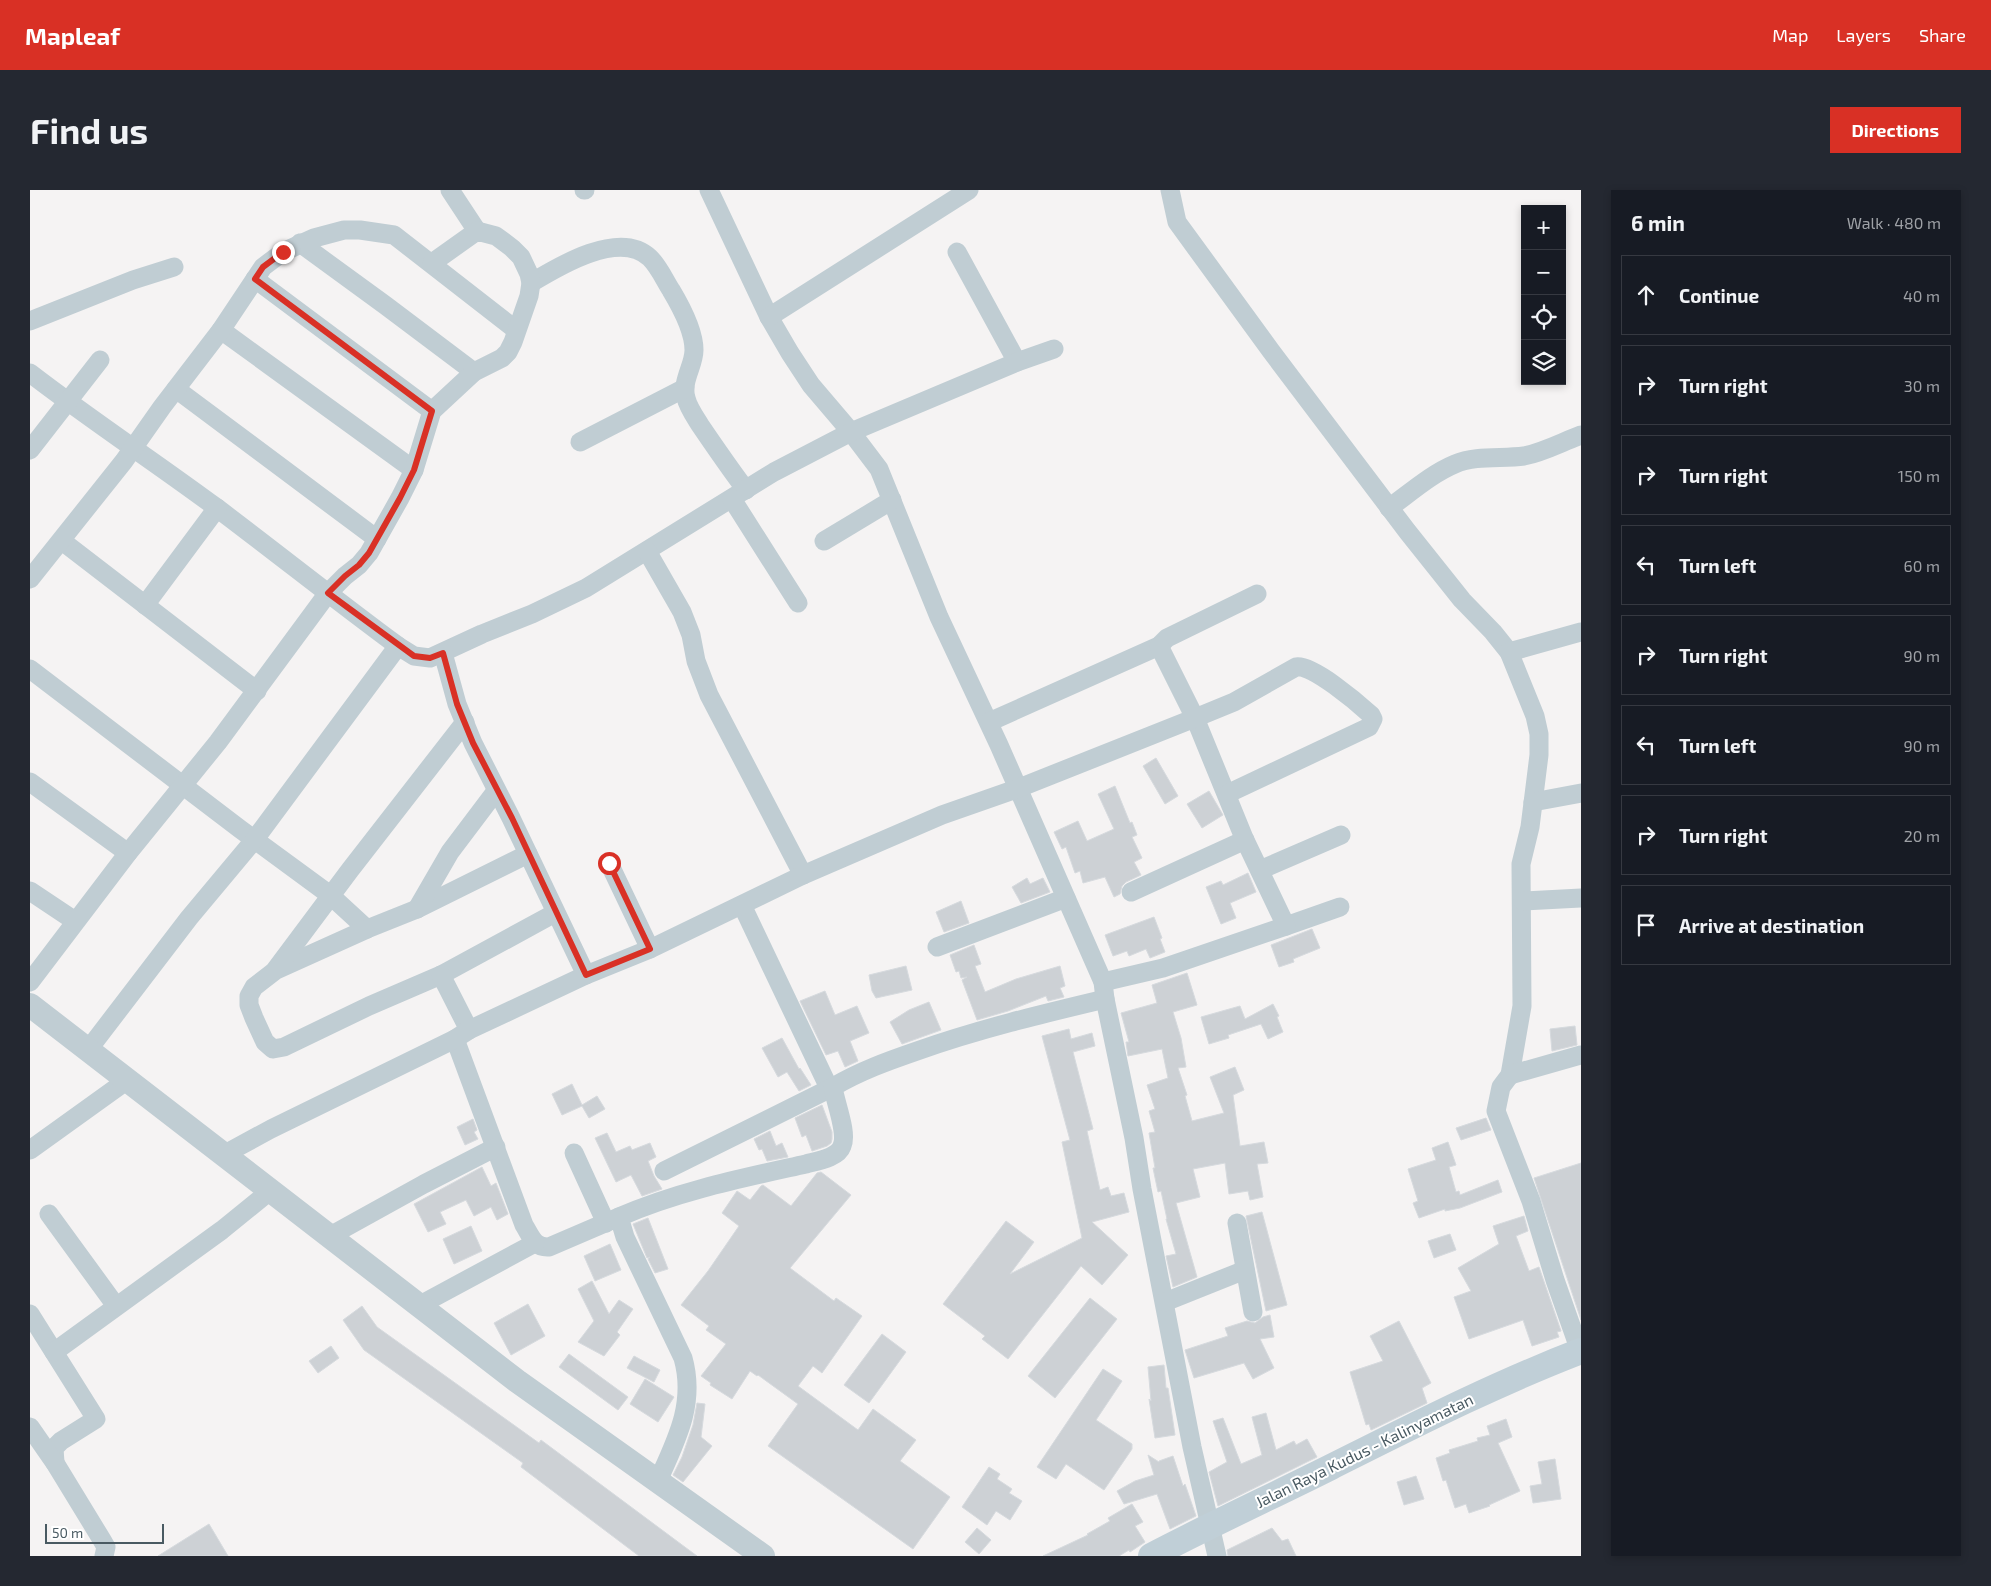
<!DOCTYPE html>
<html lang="en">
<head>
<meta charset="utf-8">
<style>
	body { margin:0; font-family:"Exo 2",sans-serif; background:#242831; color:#f1f3f6 }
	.controls { position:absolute; right:15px; top:15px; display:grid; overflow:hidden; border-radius:0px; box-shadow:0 2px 8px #0003 }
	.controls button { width:45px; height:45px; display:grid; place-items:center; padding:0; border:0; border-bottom:1px solid #363941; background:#171b24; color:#f1f3f6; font:25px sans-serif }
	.scale { position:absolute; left:15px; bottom:12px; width:119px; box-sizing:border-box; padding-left:5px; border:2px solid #495a62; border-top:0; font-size:14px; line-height:18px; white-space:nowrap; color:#495a62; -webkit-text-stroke:4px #fff; paint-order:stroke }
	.stop { position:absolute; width:15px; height:15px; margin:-11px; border:4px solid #d93025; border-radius:50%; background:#fff }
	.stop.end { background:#d93025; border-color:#fff; box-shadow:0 1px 5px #0008 }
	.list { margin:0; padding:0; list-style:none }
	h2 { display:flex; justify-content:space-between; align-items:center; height:65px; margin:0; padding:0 20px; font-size:21px }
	h2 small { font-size:16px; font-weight:400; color:#9ea1a6 }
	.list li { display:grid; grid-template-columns:32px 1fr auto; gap:15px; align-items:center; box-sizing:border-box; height:80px; margin:0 10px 10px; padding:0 10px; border:1px solid #363941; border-radius:0px }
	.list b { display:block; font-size:19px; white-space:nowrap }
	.list em { font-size:16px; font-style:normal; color:#9ea1a6 }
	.icon { flex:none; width:28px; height:28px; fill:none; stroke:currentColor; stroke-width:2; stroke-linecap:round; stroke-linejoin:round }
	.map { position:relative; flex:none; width:1551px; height:1366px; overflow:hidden; border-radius:0px }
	header { display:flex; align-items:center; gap:30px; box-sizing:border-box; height:70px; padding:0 25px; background:#d93025; color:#fff }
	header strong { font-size:24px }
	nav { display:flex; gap:28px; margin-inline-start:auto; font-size:18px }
	.intro { display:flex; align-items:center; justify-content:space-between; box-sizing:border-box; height:120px; padding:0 30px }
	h1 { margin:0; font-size:35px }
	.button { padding:12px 22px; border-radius:0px; background:#d93025; color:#fff; font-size:18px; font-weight:700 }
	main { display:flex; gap:30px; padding:0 30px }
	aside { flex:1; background:#171b24; border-radius:0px; box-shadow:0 2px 8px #0003 }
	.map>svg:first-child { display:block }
	.building { fill:#cdd1d5; stroke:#d6dade }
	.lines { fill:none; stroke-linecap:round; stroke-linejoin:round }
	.minor { stroke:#c0cdd3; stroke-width:19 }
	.tertiary { stroke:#c0cdd3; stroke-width:24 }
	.secondary { stroke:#c0cfd7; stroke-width:26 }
	.route { stroke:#d93025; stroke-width:6 }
	.labels { text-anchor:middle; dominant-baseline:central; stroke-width:4; stroke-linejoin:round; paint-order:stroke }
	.street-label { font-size:16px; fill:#495a62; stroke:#fff }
</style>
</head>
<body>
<header>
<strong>Mapleaf</strong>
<nav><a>Map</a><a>Layers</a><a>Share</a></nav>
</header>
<div class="intro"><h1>Find us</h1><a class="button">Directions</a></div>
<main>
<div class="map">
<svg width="1551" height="1366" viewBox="0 0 1551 1366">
	<rect width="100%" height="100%" fill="#f5f3f3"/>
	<g class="building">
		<polygon points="1126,568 1148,606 1135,614 1113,576"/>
		<polygon points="1085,596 1100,633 1102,632 1107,645 1102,647 1112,668 1104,672 1111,685 1096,692 1092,696 1090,704 1084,707 1075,687 1053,693 1050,681 1045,683 1036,657 1032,659 1024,642 1048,631 1057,651 1084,639 1068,604"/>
		<polygon points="1179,601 1193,625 1172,638 1157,614"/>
		<polygon points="1218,683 1226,702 1200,713 1206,728 1191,734 1176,697 1191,691 1193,695"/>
		<polygon points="997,688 1000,694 1013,688 1020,702 991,713 982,697"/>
		<polygon points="931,711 939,733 914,742 906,722"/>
		<polygon points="1124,727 1132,748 1130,749 1135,762 1120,768 1116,759 1099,766 1097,761 1083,766 1075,745"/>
		<polygon points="1282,739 1290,758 1263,769 1264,772 1249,777 1241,755"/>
		<polygon points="944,755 951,774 945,776 955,802 986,789 1030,776 1035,796 1030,798 1034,807 1018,811 1016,806 978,821 947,830 932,790 937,787 931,788 929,781 926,782 920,765"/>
		<polygon points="876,776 882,800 846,808 842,801 839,785"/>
		<polygon points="1157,783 1167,815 1143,822 1151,848 1156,877 1148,878 1157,905 1155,906 1162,931 1194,923 1180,887 1205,877 1214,900 1203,905 1210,956 1234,952 1238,973 1227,974 1233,1007 1220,1010 1218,1001 1199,1004 1195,973 1163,979 1170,1007 1146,1013 1167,1087 1143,1097 1136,1066 1146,1064 1136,1029 1137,1029 1131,1001 1128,1002 1123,978 1125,978 1119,943 1125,942 1119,921 1125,919 1117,895 1138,888 1132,859 1098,866 1096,852 1099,852 1091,823 1127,813 1122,795"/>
		<polygon points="795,801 805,825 827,816 839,843 820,851 828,871 815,877 808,861 796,865 770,811"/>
		<polygon points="899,812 911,840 872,854 860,832 879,820"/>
		<polygon points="1243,814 1249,826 1247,827 1253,842 1238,849 1231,834 1198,845 1199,848 1179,854 1171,827 1210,816 1215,829"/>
		<polygon points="1545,836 1547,855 1522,861 1520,839"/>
		<polygon points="1039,839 1041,849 1062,843 1065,856 1043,862 1063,939 1057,941 1070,1000 1078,997 1081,1006 1094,1003 1099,1022 1062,1032 1098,1065 1072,1095 1051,1076 978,1169 952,1149 955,1146 913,1114 976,1031 1004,1052 980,1084 1052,1048 1032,952 1040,950 1012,846"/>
		<polygon points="752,848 769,879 770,878 781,895 769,901 757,882 748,887 732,858"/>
		<polygon points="542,894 552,915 567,906 575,919 559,928 552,916 532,925 522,904"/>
		<polygon points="792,915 802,942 802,949 801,953 797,956 782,961 776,945 772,947 765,928"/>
		<polygon points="1456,928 1461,940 1431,950 1426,938"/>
		<polygon points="443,929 447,940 444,942 448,949 435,955 427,937"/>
		<polygon points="740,941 746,956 752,953 758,967 737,971 732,959 729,960 724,949"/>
		<polygon points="577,943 586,962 600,956 602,960 620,953 626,967 618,971 624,986 632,999 612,1006 601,985 586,992 565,948"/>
		<polygon points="1418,952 1426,975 1419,977 1426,1002 1429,1001 1430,1005 1468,990 1472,1002 1430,1018 1415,1021 1415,1019 1389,1028 1383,1013 1388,1011 1378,979 1406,970 1402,958"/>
		<polygon points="1551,973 1551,1130 1504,988"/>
		<polygon points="452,977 461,996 466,993 478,1024 467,1030 461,1017 444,1026 436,1010 410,1022 416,1034 398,1042 384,1014"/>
		<polygon points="791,982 821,1005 760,1078 804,1111 806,1108 832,1126 792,1183 783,1176 768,1196 828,1240 843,1219 886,1250 870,1271 920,1307 883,1359 738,1256 768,1214 728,1185 727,1186 720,1181 702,1209 680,1195 681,1193 671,1186 696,1154 676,1140 679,1136 651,1115 678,1081 709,1036 692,1023 707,1001 720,1010 731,996 733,995 761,1016 787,983"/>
		<polygon points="1232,1022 1257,1115 1236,1121 1216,1026"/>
		<polygon points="1494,1026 1498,1041 1486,1046 1499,1081 1509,1077 1531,1141 1527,1142 1529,1147 1502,1156 1493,1130 1439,1149 1424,1107 1441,1101 1428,1078 1469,1054 1463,1036"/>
		<polygon points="618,1028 638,1079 625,1083 618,1069 620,1067 617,1068 603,1034"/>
		<polygon points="441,1036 452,1061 424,1074 413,1049"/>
		<polygon points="1420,1044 1426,1060 1404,1068 1398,1051"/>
		<polygon points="580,1054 591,1080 565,1091 554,1066"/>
		<polygon points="562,1091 579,1124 589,1110 603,1119 587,1142 590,1145 574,1166 548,1152 564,1131 548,1099"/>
		<polygon points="1060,1108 1087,1129 1025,1208 998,1186"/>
		<polygon points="498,1114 515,1146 481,1165 464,1133"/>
		<polygon points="332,1116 347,1137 509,1253 511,1250 667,1366 609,1366 491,1277 493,1273 334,1160 313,1130"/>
		<polygon points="1240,1125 1244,1147 1230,1149 1244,1178 1223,1189 1214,1173 1164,1188 1155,1160 1198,1146 1195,1138 1217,1131 1225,1133 1233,1127"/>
		<polygon points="1369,1131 1401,1193 1392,1198 1397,1213 1341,1240 1339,1234 1336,1235 1320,1182 1353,1171 1340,1146"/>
		<polygon points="852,1144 876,1162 839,1213 814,1195"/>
		<polygon points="301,1156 309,1168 288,1183 279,1171"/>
		<polygon points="539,1164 598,1207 588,1220 529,1177"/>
		<polygon points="604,1166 630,1180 624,1192 597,1178"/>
		<polygon points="1134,1175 1136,1198 1138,1198 1145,1245 1125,1248 1119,1209 1121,1211 1118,1177"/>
		<polygon points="1073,1179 1092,1191 1066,1230 1102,1254 1102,1259 1074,1300 1036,1274 1026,1289 1007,1277"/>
		<polygon points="615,1189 644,1207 628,1232 600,1214"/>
		<polygon points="667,1213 675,1214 671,1247 682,1256 653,1292 643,1285 652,1267 663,1235"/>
		<polygon points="1236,1223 1246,1260 1264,1251 1266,1255 1277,1249 1287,1267 1188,1316 1179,1282 1197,1272 1183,1231 1193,1228 1211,1274 1232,1265 1222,1227"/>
		<polygon points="1476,1229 1482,1247 1468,1253 1490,1301 1459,1315 1460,1316 1439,1323 1436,1314 1425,1318 1416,1290 1413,1291 1406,1268 1420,1263 1419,1260 1448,1251 1447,1248 1460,1245 1457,1236"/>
		<polygon points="1118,1265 1129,1272 1129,1271 1143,1266 1153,1296 1155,1294 1166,1326 1140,1339 1127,1304 1094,1314 1087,1301 1105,1291 1124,1285"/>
		<polygon points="1525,1269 1531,1309 1503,1313 1500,1296 1512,1294 1508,1272"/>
		<polygon points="959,1277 970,1284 967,1289 982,1299 979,1303 992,1311 980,1330 966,1321 957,1335 932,1317"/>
		<polygon points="1386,1286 1394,1309 1374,1315 1367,1292"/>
		<polygon points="1102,1314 1113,1332 1105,1336 1115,1352 1100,1362 1099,1360 1089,1366 1013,1366 1058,1345 1057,1344 1080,1331 1078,1328"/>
		<polygon points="179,1334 198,1366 128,1366"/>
		<polygon points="947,1338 961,1350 949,1364 935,1352"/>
		<polygon points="1242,1338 1252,1351 1258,1349 1266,1366 1198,1366 1197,1360"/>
	</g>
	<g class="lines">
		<g class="minor">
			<polyline points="420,0 447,41"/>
			<polyline points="554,0 555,0"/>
			<polyline points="679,0 739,127 760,163 781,195 821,242 849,279 909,427 969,555 1073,792 1075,809 1104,948 1112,999 1162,1257 1187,1366"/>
			<polyline points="1140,0 1147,32 1241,161 1377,341 1432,410 1463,442 1479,462 1505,526 1509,544 1509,565 1500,637 1491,674 1492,816 1480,885 1471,897 1466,921 1501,1011 1525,1090 1550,1161"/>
			<polyline points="270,53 355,115 444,182"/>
			<polyline points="927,62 987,172"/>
			<polyline points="225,89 402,221"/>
			<path d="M501,93c28,-17 89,-54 119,-25 9,9 14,21 21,32 9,15 23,41 23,60 0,16 -13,31 -8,48 2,9 9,19 14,27 15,22 30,44 46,65"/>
			<polyline points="739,127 939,0"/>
			<polyline points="0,131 103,90 144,77"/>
			<polyline points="191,140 384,280"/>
			<path d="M0,183c61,47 125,89 187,135 61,46 120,93 181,138l16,10 16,2 52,-24 50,-20 54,-26 188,-116 77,-40 166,-70 37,-13"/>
			<polyline points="146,199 347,349"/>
			<polyline points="550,252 655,198"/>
			<polyline points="0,260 70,170"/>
			<polyline points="702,309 768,413"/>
			<path d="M1359,318c21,-15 42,-34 66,-44 21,-9 47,-5 69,-8 20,-4 38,-14 57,-21"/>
			<polyline points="32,351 227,501"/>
			<polyline points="794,351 862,310"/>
			<polyline points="617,361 652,422 661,445 666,471 679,505 773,685"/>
			<polyline points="0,389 94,271 132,217 191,140 233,77 253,62 284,48 314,40 330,40 364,45 486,140"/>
			<polyline points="115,415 187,318"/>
			<polyline points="1479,462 1551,442"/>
			<polyline points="413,463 427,514 443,553 481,628 556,785"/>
			<polyline points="0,479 210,639 300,705 337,739"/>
			<polyline points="959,532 1129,456 1137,448 1227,404"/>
			<polyline points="0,592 98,663"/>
			<polyline points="1503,612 1551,603"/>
			<polyline points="498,664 387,719 337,739 246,780 224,797 219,806 219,815 224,828 235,852 243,859 254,857 339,816 411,785 525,723"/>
			<polyline points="579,673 620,759"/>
			<polyline points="1230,680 1311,645"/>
			<polyline points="0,701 45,731"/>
			<polyline points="1101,702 1215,650"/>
			<polyline points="1493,711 1551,708"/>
			<polyline points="712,715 799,898"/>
			<polyline points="387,719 420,662 466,601"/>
			<polyline points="1256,736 1310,717"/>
			<polyline points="907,757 1036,708"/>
			<polyline points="246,779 320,680 435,532"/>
			<polyline points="411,785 439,840"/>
			<polyline points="0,792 98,663 188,552 298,403 315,386 329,375 339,363 370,308 384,280 402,221 444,182 472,168 478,162 483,152 499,106 501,93 499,84 491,67 482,58 466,46 447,41 402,73"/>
			<polyline points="1073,792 1133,778 1256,736 1214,648 1165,528 1129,456"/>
			<path d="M425,849l69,186c7,11 10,23 25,22l70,-30"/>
			<polyline points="58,860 159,728 225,649 368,456"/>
			<polyline points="1480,885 1551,865"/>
			<polyline points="0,960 96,891"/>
			<polyline points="544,963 576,1033"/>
			<path d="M193,965l48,-26 184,-90 14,-9 117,-55 64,-26 153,-74 139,-60 77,-27 176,-70 39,-16 62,-35c15,-4 63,37 75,48l2,4 -4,8 -142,67"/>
			<polyline points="634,981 803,897"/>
			<polyline points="19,1024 86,1116"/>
			<polyline points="1207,1033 1223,1122"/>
			<polyline points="300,1046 394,994 466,957"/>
			<polyline points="1135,1112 1215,1080"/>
			<polyline points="390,1115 505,1053"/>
			<polyline points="0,1124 66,1229 31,1251 24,1258 25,1273"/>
			<polyline points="24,1162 192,1040 240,1001"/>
			<polyline points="0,1237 25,1273 72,1350 76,1357 74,1366"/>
			<path d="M627,1293c19,-42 39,-79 26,-125l-58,-121 -6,-20c59,-26 124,-39 187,-53 11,-3 32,-6 36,-18 6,-13 -7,-44 -9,-59 27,-16 55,-26 84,-36 62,-22 125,-37 188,-52"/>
		</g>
		<polyline class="tertiary" points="0,815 487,1191 733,1366"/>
		<path class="secondary" d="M1121,1366c59,-31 120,-59 180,-89 82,-41 164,-83 250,-116"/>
	</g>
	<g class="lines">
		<polyline class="route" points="253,62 233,77 225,89 402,221 384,280 370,308 339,363 329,375 315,386 298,403 384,466 400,468 413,463 427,514 443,553 482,628 556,785 620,759 579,673"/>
	</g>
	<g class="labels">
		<g class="street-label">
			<text transform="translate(1334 1260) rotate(-26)">Jalan Raya Kudus - Kalinyamatan</text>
		</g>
	</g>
</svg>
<div class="controls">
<button>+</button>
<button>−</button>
<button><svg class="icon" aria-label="locate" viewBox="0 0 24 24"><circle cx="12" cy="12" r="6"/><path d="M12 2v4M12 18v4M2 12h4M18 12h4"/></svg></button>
<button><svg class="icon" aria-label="layers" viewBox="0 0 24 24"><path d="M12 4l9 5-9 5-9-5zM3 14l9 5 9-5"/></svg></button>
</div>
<div class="scale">50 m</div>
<div class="stop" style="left:579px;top:673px"></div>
<div class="stop end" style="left:253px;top:62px"></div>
</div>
<aside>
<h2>6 min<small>Walk · 480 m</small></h2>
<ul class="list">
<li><svg class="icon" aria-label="ahead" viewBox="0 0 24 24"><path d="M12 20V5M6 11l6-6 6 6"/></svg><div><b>Continue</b></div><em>40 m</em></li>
<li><svg class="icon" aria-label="right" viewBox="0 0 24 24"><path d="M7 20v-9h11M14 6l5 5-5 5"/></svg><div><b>Turn right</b></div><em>30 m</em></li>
<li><svg class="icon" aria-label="right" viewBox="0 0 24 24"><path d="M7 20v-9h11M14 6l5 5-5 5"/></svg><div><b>Turn right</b></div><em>150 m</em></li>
<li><svg class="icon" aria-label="left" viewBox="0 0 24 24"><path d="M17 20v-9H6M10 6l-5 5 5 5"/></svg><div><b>Turn left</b></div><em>60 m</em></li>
<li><svg class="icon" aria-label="right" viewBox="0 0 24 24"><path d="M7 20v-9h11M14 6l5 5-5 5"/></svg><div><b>Turn right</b></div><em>90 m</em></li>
<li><svg class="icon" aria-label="left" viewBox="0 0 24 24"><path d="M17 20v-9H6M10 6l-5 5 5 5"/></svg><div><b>Turn left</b></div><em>90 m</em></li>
<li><svg class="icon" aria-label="right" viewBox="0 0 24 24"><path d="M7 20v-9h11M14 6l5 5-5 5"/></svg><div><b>Turn right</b></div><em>20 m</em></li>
<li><svg class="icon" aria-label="arrive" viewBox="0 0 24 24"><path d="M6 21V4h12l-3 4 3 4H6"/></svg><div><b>Arrive at destination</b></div></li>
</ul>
</aside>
</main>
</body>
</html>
